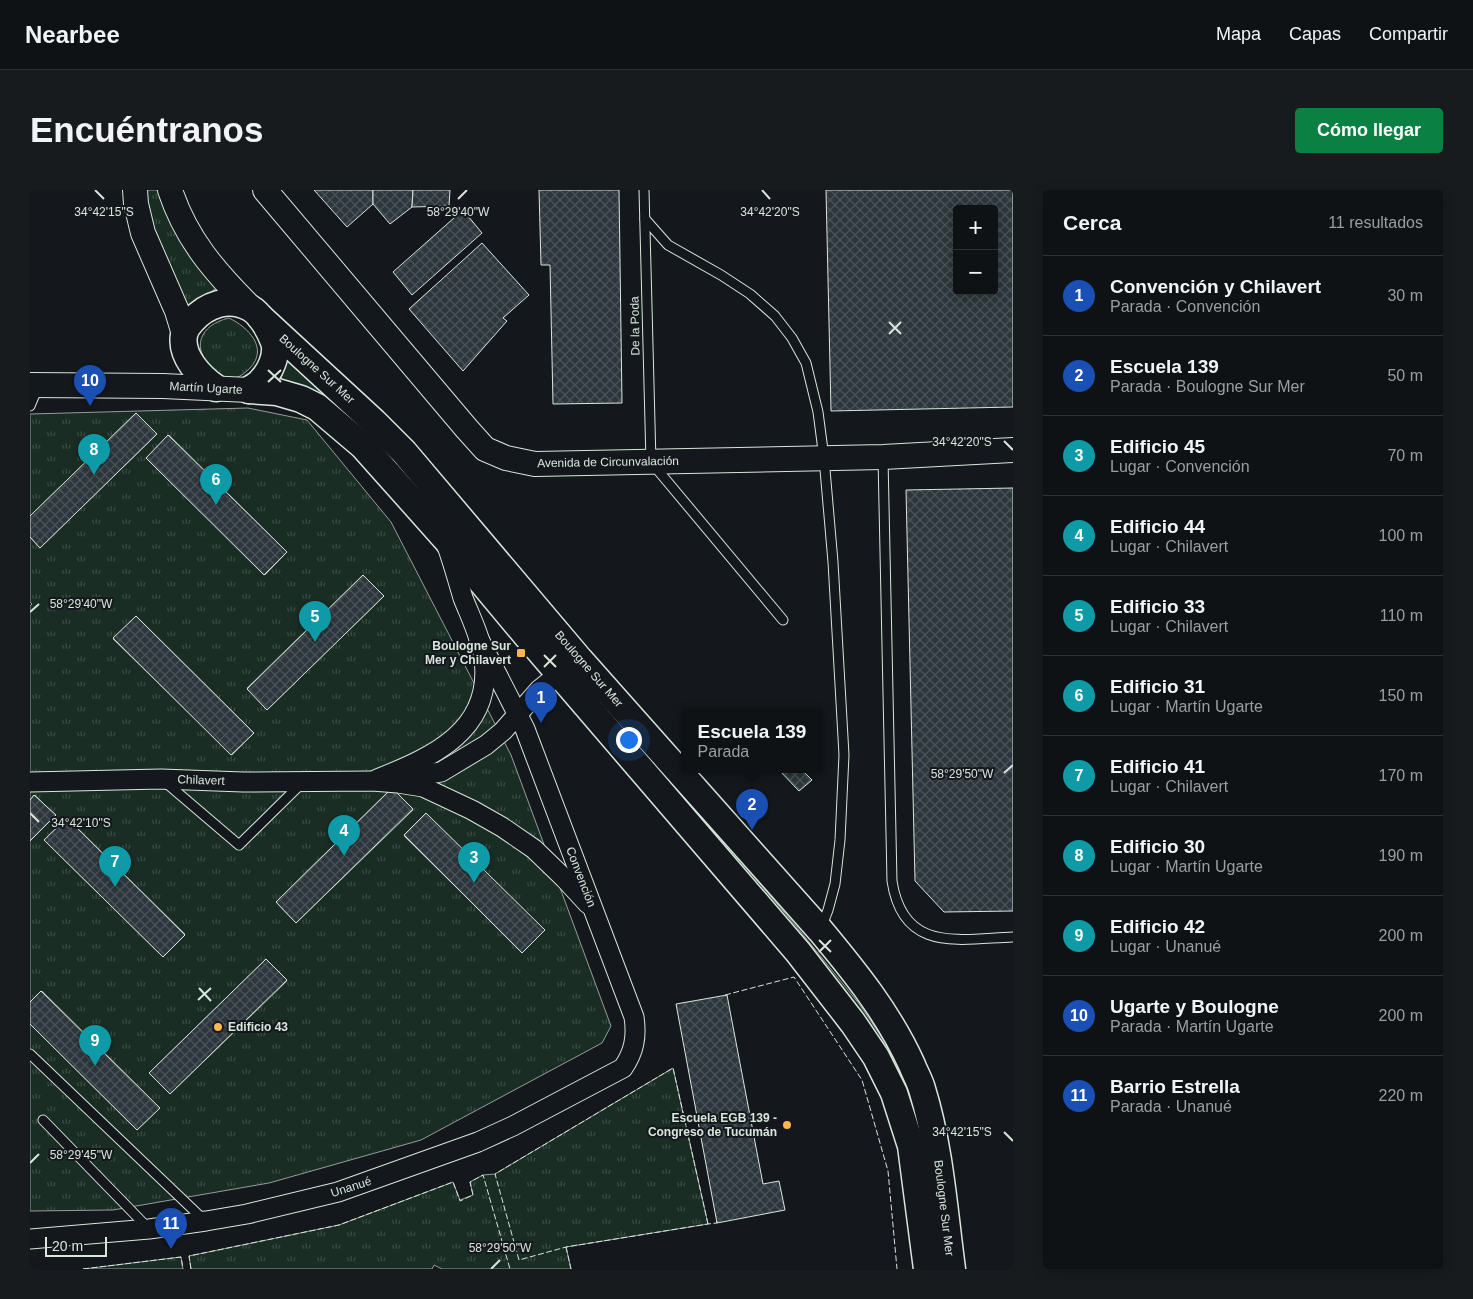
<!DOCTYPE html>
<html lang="es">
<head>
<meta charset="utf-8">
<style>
	body { margin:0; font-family:Helvetica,sans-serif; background:#181b1e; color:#f1f3f6 }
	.controls { position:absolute; right:15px; top:15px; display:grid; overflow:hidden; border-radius:5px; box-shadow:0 2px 12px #0003 }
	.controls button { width:45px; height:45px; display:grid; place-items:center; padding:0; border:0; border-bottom:1px solid #2f3234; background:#0f1215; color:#f1f3f6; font:25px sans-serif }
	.scale { position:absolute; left:15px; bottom:12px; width:62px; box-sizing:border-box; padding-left:5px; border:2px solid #d8e6dc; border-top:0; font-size:14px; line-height:18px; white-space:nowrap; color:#d8e6dc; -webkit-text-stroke:4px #14181c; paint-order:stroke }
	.you { position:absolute; left:598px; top:549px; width:18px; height:18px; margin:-12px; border:4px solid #fff; border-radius:50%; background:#1a73e8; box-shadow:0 0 0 8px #1a73e833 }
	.badge { display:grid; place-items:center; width:32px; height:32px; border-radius:50%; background:#0b8043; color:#fff; font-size:16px; font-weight:700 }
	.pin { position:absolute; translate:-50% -41px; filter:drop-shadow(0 1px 2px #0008) }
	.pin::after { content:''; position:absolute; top:26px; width:18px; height:15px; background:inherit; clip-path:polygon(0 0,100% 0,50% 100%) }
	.popup { position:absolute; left:651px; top:518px; width:142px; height:65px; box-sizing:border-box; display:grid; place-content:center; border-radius:5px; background:#0f1215; filter:drop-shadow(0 1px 4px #0005); font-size:16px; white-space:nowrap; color:#9b9ea0 }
	.popup b { font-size:19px; color:#f1f3f6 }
	.popup::after { content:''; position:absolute; left:50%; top:100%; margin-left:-10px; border:10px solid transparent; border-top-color:#0f1215 }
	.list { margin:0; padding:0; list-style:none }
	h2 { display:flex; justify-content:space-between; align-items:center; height:65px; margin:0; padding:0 20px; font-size:21px }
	h2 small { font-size:16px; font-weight:400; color:#9b9ea0 }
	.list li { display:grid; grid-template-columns:32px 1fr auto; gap:15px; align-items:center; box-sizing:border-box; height:80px; padding:0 20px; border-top:1px solid #2f3234 }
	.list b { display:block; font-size:19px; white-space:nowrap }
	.list p { margin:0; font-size:16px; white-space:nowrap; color:#9b9ea0 }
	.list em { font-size:16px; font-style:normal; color:#9b9ea0 }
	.map { position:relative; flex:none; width:983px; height:1079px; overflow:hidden; border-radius:5px }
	header { display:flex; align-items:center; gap:30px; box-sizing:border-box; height:70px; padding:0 25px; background:#0f1215; border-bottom:1px solid #2f3234 }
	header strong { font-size:24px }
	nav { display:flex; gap:28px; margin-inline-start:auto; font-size:18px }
	.intro { display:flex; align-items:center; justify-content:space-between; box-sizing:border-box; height:120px; padding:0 30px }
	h1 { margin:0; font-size:35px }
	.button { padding:12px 22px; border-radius:5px; background:#0b8043; color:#fff; font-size:18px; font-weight:700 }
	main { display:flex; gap:30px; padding:0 30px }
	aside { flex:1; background:#0f1215; border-radius:5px; box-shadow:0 2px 12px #0003 }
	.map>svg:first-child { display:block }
	.grass { fill:url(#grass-tufts); stroke:#939e99; fill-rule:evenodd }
	.building { fill:url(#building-cross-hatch); stroke:#d8e6dc; fill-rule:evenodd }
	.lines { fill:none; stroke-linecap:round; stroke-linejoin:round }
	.service-casing { stroke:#d8e6dc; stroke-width:11 }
	.minor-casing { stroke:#d8e6dc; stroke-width:21 }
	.tertiary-casing { stroke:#d8e6dc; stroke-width:26 }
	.secondary-casing { stroke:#d8e6dc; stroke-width:29 }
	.service { stroke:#14181c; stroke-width:9 }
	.minor { stroke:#14181c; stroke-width:19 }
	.tertiary { stroke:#14181c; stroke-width:24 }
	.secondary { stroke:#14181c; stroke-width:26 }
	.fence { stroke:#d8e6dc; stroke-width:1; stroke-dasharray:6 2.5; stroke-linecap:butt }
	.ticks { fill:none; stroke:#d8e6dc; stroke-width:2 }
	.poi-dot { fill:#ffb74d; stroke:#14181c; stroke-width:2 }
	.labels { text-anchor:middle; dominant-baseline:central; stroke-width:4; stroke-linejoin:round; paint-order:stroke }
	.street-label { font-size:12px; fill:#d8e6dc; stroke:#14181c }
	.poi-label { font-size:12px; font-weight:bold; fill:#d8e6dc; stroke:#14181c; text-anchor:end }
	.ticks-label { font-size:12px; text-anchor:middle; fill:#d8e6dc; stroke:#14181c; stroke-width:4; stroke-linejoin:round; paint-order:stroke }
</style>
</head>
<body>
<header>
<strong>Nearbee</strong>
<nav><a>Mapa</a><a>Capas</a><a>Compartir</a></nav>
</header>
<div class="intro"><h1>Encuéntranos</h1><a class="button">Cómo llegar</a></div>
<main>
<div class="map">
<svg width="983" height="1079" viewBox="0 0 983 1079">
	<defs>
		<pattern id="grass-tufts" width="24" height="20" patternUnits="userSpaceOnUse" patternTransform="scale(1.25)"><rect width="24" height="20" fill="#1a2d24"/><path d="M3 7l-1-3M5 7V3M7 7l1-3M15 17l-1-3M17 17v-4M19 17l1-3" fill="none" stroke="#3b4b43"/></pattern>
		<pattern id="building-cross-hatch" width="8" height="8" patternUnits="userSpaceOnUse" patternTransform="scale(1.25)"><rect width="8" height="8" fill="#2c363c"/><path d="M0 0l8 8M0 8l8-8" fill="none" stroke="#4a5358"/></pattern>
	</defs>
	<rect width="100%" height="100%" fill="#14181c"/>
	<g class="grass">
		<polygon points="112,0 131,0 189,96 154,122 117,36"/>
		<path d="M199,128c19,9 40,30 21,50 -5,5 -12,11 -20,11 -5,0 -12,-5 -16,-9 -24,-21 -15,-45 15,-52z"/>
		<polygon points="258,171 354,254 771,742 830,815 854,851 867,873 877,897 887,929 912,1079 874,898 864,874 853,852 827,818 365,277 254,194 251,189 255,172"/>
		<path d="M218,218l59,12 84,102 120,233 100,271 -9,17 -181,97 -152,43 -156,27 -83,1v-187l107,106 23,-22 -118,-117 -12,11v-161l25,-26 -20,-20 -5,5v-194l2,-2 -2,-2v-65l10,11 117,-114 -21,-21 -106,103v-102zM139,245l118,117 -22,23 -119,-117zM333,385l21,21 -117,114 -20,-22zM106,426l118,117 -22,22 -119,-116zM362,598l21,22 -117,113 -20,-21zM396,623l118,117 -22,22 -118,-116zM37,628l118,116 -22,23 -119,-117zM236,769l21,22 -117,113 -21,-21z"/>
		<polygon points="643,878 678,1034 536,1057 541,1079 412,1079 404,1075 402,1079 161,1079 159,1066 309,1035 423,992 430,1010 443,1005 440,992 453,985 465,984"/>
		<polygon points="151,1067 153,1079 53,1079"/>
	</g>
	<g class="building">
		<polygon points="284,0 343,0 343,14 317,37"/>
		<polygon points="343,0 383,0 382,17 360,34 343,14"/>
		<polygon points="383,0 420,0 419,16 382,17"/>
		<polygon points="509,0 589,0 592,213 523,214 520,75 511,75"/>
		<path d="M796,0h187v217l-182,4zM927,19h37v82h-37z"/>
		<polygon points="433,20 452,43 382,105 363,82"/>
		<polygon points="452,53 499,105 473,128 477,131 433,181 379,119"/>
		<polygon points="106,223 127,244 10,358 0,347 0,326"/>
		<polygon points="138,245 257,362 234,385 116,268"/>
		<polygon points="983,298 983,721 914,722 885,691 876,300"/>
		<polygon points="333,385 354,406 237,520 217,499"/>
		<polygon points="106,426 224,543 201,565 83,448"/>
		<polygon points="748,579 771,579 782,590 769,601"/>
		<polygon points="362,598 383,619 266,733 246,712"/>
		<polygon points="4,605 26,625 0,651 0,610"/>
		<polygon points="396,623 515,740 492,763 374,645"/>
		<polygon points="37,628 155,745 133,767 14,650"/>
		<polygon points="236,769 257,790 140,904 119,883"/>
		<polygon points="11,801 130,918 107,940 0,834 0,812"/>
		<polygon points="697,805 733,994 749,991 755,1020 687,1033 646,814"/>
	</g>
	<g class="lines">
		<defs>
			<g id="service">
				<polyline points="614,0 621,272 753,430"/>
				<polyline points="615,29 638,55 691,85 720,104 745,126 762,148 776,173 788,222 794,268 803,372 814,565 810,650 805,694 798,720 791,738"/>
				<polyline points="0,216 8,197"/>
				<path d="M853,268l9,423c11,72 66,58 121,56"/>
				<polyline points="134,591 209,655 272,593"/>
				<polyline points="0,864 175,1031"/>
				<polyline points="13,930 119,1039"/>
			</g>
			<g id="minor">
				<polyline points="373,588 411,582 456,555 473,541 509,500 519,492 532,486"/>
				<path d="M347,589c56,-22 116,-49 107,-120 -3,-21 -13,-41 -21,-61 -5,-17 -10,-35 -16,-52"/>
				<polyline points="0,592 131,589 213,592 342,591 368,593 393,597 442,620 472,637 504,659 535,689 558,714"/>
				<path d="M0,1049l119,-10 57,-8 41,-7 91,-22 140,-50 35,-16 110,-58c11,-16 14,-31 11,-51l-109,-288 -46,-90"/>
			</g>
			<g id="tertiary">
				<polyline points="105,0 106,14 113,43 147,121 154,144"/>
				<path d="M140,0c16,49 45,82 81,118"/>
				<polyline points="235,0 437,239 455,259 476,268 505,274 853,267 983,260"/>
				<polyline points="0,195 133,196 219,200"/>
			</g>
			<g id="secondary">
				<path d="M230,127l114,105 30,30 176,208 240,270c35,42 69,84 92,135 3,8 8,16 10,24 18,58 22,120 30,180"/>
				<path d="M186,198c-16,-11 -36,-32 -32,-53 1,-5 4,-10 8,-14 14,-16 37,-25 58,-13 11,6 20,23 24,34 4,13 -4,30 -13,39 -3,4 -8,6 -12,9"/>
				<polyline points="219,200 247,202 271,209 287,217 333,256 415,348 501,451 768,762 823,833 846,867 864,903 881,956 897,1079"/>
			</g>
		</defs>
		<use href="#service" class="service-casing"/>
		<use href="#minor" class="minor-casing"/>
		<use href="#tertiary" class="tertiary-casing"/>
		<use href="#secondary" class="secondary-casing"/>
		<use href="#service" class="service"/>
		<use href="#minor" class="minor"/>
		<use href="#tertiary" class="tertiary"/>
		<use href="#secondary" class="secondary"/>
		<g class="fence">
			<polyline points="695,805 764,787 832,890 858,981 867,1079"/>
			<polyline points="678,1034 643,878 465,984 489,1070 536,1057 678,1034 687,1033 687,1031"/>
			<polyline points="536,1057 541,1079"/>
			<polyline points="53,1079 151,1067 153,1079"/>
			<polyline points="161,1079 159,1066 309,1035 423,992 430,1011 443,1005 440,992 453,985 480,1079"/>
		</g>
	</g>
	<path class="ticks" d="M65,0l9,9M732,0l8,9M428,9l9,-9M859,132l12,12M859,144l12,-12M238,180l13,12M238,192l13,-12M974,251l9,9M0,422l9,-8M514,465l12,12M514,477l12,-12M974,583l9,-8M0,623l9,9M789,750l12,12M789,762l12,-12M169,798l12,13M168,810l13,-12M974,942l9,9M0,973l9,-9M461,1079l9,-9"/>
	<g class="poi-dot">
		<rect x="486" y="458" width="10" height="10" rx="2.5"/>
		<circle cx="188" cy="837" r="5"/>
		<circle cx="757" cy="935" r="5"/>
	</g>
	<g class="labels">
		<g class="street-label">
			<text transform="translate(605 136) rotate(-91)">De la Poda</text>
			<text transform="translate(287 179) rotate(42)">Boulogne Sur Mer</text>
			<text transform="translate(176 198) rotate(3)">Martín Ugarte</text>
			<text transform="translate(578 272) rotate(-1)">Avenida de Circunvalación</text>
			<text transform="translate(559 479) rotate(49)">Boulogne Sur Mer</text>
			<text transform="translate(171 590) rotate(2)">Chilavert</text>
			<text transform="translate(551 687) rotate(69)">Convención</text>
			<text transform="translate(321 997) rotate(-18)">Unanué</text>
			<text transform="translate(914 1018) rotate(83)">Boulogne Sur Mer</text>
		</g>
		<g class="poi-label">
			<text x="481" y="456">Boulogne Sur<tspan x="481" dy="14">Mer y Chilavert</tspan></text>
			<text x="198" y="837" text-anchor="start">Edificio 43</text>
			<text x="747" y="928">Escuela EGB 139 -<tspan x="747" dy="14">Congreso de Tucumán</tspan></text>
		</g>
	</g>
	<g class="ticks-label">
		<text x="428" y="26">58°29'40"W</text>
		<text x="74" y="26">34°42'15"S</text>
		<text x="740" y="26">34°42'20"S</text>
		<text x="932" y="256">34°42'20"S</text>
		<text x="51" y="418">58°29'40"W</text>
		<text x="932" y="588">58°29'50"W</text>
		<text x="51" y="637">34°42'10"S</text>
		<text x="932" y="946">34°42'15"S</text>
		<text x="51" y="969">58°29'45"W</text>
		<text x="470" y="1062">58°29'50"W</text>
	</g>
</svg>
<div class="controls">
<button>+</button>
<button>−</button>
</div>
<div class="scale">20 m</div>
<div class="you"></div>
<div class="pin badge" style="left:511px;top:533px;background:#1a4fb4">1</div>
<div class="pin badge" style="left:722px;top:640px;background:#1a4fb4">2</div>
<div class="popup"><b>Escuela 139</b>Parada</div>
<div class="pin badge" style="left:444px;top:693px;background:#0f9aa8">3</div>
<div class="pin badge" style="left:314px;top:666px;background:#0f9aa8">4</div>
<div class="pin badge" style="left:285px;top:452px;background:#0f9aa8">5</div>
<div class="pin badge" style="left:186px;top:315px;background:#0f9aa8">6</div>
<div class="pin badge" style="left:85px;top:697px;background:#0f9aa8">7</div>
<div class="pin badge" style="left:64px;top:285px;background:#0f9aa8">8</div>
<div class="pin badge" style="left:65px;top:876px;background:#0f9aa8">9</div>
<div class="pin badge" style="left:60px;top:216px;background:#1a4fb4">10</div>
<div class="pin badge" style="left:141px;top:1059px;background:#1a4fb4">11</div>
</div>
<aside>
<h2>Cerca<small>11 resultados</small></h2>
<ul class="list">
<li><span class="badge" style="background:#1a4fb4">1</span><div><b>Convención y Chilavert</b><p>Parada · Convención</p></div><em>30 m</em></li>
<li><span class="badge" style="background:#1a4fb4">2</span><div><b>Escuela 139</b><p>Parada · Boulogne Sur Mer</p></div><em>50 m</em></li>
<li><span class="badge" style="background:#0f9aa8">3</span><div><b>Edificio 45</b><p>Lugar · Convención</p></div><em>70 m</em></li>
<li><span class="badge" style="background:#0f9aa8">4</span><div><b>Edificio 44</b><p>Lugar · Chilavert</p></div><em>100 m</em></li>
<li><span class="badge" style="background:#0f9aa8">5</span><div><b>Edificio 33</b><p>Lugar · Chilavert</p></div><em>110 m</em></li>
<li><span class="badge" style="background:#0f9aa8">6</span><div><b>Edificio 31</b><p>Lugar · Martín Ugarte</p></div><em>150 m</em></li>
<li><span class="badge" style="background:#0f9aa8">7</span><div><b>Edificio 41</b><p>Lugar · Chilavert</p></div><em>170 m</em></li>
<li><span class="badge" style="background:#0f9aa8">8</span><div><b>Edificio 30</b><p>Lugar · Martín Ugarte</p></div><em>190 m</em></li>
<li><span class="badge" style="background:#0f9aa8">9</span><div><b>Edificio 42</b><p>Lugar · Unanué</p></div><em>200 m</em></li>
<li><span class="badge" style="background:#1a4fb4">10</span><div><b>Ugarte y Boulogne</b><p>Parada · Martín Ugarte</p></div><em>200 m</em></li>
<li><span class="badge" style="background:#1a4fb4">11</span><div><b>Barrio Estrella</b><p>Parada · Unanué</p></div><em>220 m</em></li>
</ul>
</aside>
</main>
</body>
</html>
